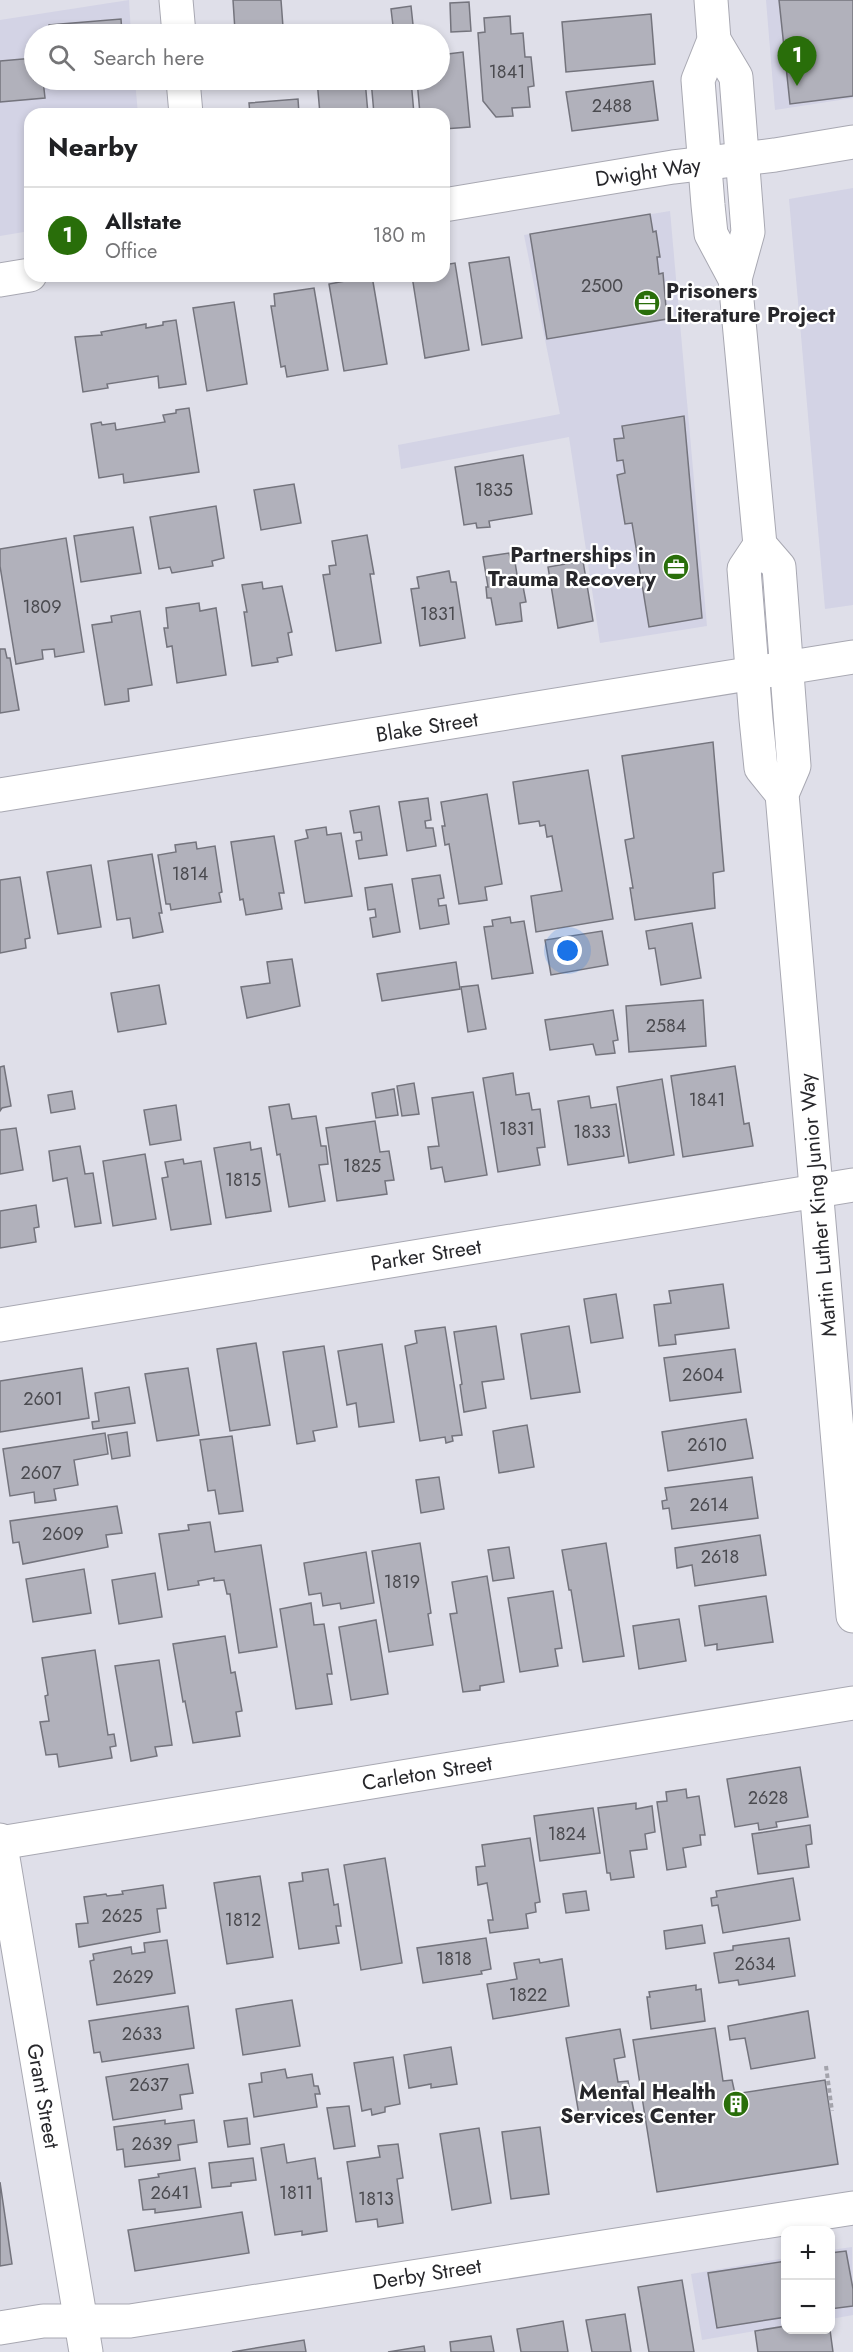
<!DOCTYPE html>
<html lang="en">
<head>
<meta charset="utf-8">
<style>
	body { margin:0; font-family:Jost,sans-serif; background:#f6f6f6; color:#202124 }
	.controls { position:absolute; right:18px; bottom:18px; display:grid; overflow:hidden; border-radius:12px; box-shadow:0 3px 9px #0003 }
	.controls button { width:54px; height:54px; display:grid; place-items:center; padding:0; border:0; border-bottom:2px solid #e0e0e0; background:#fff; color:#202124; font:30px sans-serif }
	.you { position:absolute; left:568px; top:951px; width:21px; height:21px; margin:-15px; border:4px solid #fff; border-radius:50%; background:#1a73e8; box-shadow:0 0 0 9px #1a73e833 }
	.badge { display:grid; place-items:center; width:39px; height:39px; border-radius:50%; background:#296e0a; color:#fff; font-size:20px; font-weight:700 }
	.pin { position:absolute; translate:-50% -50px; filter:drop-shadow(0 2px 3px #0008) }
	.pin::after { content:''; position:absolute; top:32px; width:21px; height:18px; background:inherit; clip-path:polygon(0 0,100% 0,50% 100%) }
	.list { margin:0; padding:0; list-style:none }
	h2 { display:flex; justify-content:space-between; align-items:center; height:78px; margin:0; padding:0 24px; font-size:26px }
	h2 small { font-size:20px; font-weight:400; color:#757577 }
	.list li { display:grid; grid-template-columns:39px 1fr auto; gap:18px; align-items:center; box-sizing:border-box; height:96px; padding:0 24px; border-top:2px solid #e0e0e0 }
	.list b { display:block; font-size:22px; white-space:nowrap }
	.list p { margin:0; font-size:20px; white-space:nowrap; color:#757577 }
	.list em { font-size:20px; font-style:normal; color:#757577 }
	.icon { flex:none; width:33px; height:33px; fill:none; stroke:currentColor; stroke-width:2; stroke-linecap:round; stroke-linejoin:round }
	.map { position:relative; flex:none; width:853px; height:2352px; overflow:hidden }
	.search { position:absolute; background:#fff; box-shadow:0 3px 9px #0003; left:24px; top:24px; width:426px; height:66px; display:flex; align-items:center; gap:15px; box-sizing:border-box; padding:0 21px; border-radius:33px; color:#757577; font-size:22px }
	.panel { position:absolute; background:#fff; box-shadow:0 3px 9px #0003; left:24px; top:108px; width:426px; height:174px; border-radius:18px }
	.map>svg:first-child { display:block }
	.built { fill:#d3d3e5 }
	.building { fill:#b1b1bb; stroke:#74747d; stroke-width:1.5 }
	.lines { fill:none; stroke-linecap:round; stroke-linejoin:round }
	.minor-casing { stroke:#a8a8b2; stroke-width:35 }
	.path { stroke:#a3a3ab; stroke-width:4; stroke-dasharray:4.5 3; stroke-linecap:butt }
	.minor { stroke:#fff; stroke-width:33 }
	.labels { text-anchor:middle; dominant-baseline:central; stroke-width:4.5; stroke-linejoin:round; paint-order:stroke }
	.number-label { font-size:18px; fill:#4a4a4f }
	.street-label { font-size:21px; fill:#27272b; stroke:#fff }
	.poi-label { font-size:21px; font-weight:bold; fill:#27272b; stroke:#fff; text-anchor:end }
</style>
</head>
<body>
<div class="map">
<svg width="853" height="2352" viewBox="0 0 853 2352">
	<rect width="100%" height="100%" fill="#dfdfe9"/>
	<g class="built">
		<polygon points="129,0 131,34 34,34 34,80 135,80 138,114 30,114 30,231 0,236 0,20"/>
		<polygon points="766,0 853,0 853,98 775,110"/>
		<polygon points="853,188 853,605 825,609 789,199"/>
		<polygon points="670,211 707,626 600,643 569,437 401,469 398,445 560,414 524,235"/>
		<polygon points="852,2247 853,2315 831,2319 831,2250"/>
		<polygon points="785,2258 785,2326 702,2340 691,2274"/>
	</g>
	<g class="building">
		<polygon points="233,0 281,0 283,27 235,31"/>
		<polygon points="779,0 853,0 853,96 790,104"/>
		<polygon points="469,2 471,31 451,32 450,3"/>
		<polygon points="411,6 414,34 394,34 391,9"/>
		<polygon points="651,14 655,64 566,72 562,22"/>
		<polygon points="510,16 511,34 523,33 525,57 531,57 534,86 528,87 530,107 512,108 513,116 496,117 483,101 478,33 485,32 484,18"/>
		<polygon points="121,19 122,34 50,34 49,25"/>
		<polygon points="463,52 470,127 444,129 444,114 420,114 417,80 440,80 440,55"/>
		<polygon points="34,58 34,80 43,80 45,98 0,102 0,61"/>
		<polygon points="241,80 288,80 288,83 241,87"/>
		<polygon points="317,80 365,80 368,114 320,114"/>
		<polygon points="371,80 411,80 414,114 374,114"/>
		<polygon points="653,81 658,120 572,131 566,92"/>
		<polygon points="298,99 299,114 250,114 249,103"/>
		<polygon points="650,214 653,232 656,231 660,257 657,257 659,274 663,273 667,319 547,339 530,234"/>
		<polygon points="509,257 522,338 482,345 469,263"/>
		<polygon points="455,263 469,350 425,358 412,276 444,276 444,265"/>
		<polygon points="372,276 387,364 344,371 329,284"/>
		<polygon points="314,288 328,370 287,377 285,366 281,367 271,306 275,306 274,294"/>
		<polygon points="234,302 247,384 207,391 193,308"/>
		<polygon points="176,320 186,384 159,388 158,376 107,384 108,388 83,392 75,337 102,335 101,332 146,324 146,328 163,325 163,322"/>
		<polygon points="189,408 199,472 124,483 123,474 99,478 91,424 101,422 102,425 115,423 116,430 165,422 163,415 176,413 176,410"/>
		<polygon points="684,416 702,618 649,627 632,523 625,524 617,475 625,473 623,460 617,461 614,439 624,438 622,426"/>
		<polygon points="523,455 532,514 489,521 490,527 477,528 476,523 464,525 455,467"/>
		<polygon points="294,484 301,523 261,530 254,490"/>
		<polygon points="216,506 224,558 212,561 213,566 172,573 170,567 159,569 150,517"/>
		<polygon points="133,527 141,573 81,582 74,536"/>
		<polygon points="367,535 374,574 370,574 381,643 336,651 323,575 330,574 329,566 336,565 332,541"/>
		<polygon points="66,538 84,652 55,657 54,649 42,650 43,659 16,664 0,566 0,549"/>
		<polygon points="509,553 511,562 515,562 518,581 522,581 526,602 520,603 522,621 496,625 491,598 487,598 486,587 488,587 483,557"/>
		<polygon points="583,561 593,621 558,628 548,567"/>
		<polygon points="449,571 451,582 456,582 465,638 420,646 411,589 419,588 417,577"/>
		<polygon points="262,582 263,589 282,586 292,632 288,633 292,655 277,658 278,662 252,666 244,612 247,612 242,585"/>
		<polygon points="199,603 200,611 216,608 226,675 177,683 172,646 167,647 164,628 168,628 166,608"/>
		<polygon points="140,611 152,685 128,689 129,701 105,705 92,625 112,622 111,616"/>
		<polygon points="0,649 5,649 7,658 10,658 19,710 0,713"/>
		<polygon points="713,742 724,871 713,873 715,908 635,920 630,888 633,888 625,840 634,838 622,756"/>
		<polygon points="588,770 613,919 536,932 531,896 562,891 552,836 547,837 545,825 540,826 539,821 519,824 513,782"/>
		<polygon points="487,794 502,884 485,887 487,900 459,904 449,844 445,845 442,826 445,826 441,802"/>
		<polygon points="428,798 431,820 425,821 426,828 433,828 436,846 407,851 399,802"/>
		<polygon points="379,806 387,855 359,859 356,841 362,840 361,832 354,833 350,811"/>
		<polygon points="326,827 327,835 341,833 352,896 305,903 295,841 308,838 306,830"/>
		<polygon points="274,836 284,893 279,893 282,909 246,915 243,899 240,900 231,842"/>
		<polygon points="196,842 197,849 215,846 222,892 219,893 221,902 171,910 170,904 166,904 158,855 176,852 175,845"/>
		<polygon points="152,854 162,913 159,913 163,932 133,938 130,918 117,920 108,861"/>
		<polygon points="91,865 101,927 58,934 47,872"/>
		<polygon points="440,875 444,898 438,899 439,906 446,905 449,924 420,929 412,879"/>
		<polygon points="20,877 30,938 25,939 26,948 0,953 0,880"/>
		<polygon points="392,884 400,932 373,937 370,918 376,917 375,909 368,910 365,888"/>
		<polygon points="510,917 511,923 524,921 533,973 492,979 484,927 493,926 492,920"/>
		<polygon points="692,923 701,978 661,985 655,948 649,949 646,931"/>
		<polygon points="602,931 608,965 551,975 545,940"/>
		<polygon points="292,959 300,1006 247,1018 241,987 270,983 267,962"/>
		<polygon points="456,962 460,989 382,1001 377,974"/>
		<polygon points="159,985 166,1024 118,1032 111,993"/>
		<polygon points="478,985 486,1029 468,1032 461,987"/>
		<polygon points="703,1000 706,1046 629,1052 626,1006"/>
		<polygon points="613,1010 618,1040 613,1041 615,1053 596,1055 593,1044 550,1050 545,1020"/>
		<polygon points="4,1066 11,1106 2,1108 0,1111 0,1067"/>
		<polygon points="735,1066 744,1124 749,1123 753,1146 683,1157 671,1076"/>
		<polygon points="513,1073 516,1095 529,1093 532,1110 540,1109 545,1147 537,1148 540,1165 498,1172 483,1078"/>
		<polygon points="662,1079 674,1155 629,1163 617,1087"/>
		<polygon points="414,1083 419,1114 402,1116 397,1086"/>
		<polygon points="394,1089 398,1115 376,1118 372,1093"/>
		<polygon points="72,1091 75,1109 51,1113 48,1095"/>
		<polygon points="473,1092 487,1175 445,1182 442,1167 431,1169 428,1147 439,1146 432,1098"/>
		<polygon points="589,1096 591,1108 616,1104 624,1156 568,1165 558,1101"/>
		<polygon points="289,1104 292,1119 316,1116 321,1146 326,1146 328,1164 319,1165 325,1201 289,1207 280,1154 277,1155 269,1107"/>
		<polygon points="176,1105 181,1140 150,1145 144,1110"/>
		<polygon points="375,1121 380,1152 389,1151 394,1180 385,1181 387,1194 337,1201 326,1128"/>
		<polygon points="16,1128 23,1170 0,1174 0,1130"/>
		<polygon points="250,1142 251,1150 261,1148 271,1211 226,1218 214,1148"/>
		<polygon points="80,1146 85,1174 93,1173 101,1223 75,1227 67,1178 53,1181 49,1151"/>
		<polygon points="145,1154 156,1219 113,1226 103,1161"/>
		<polygon points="183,1159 184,1164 201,1161 211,1224 171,1230 162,1178 168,1177 165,1162"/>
		<polygon points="36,1205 39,1227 34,1228 36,1242 0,1248 0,1211"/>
		<polygon points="723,1284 729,1328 675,1335 676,1344 659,1346 654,1305 671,1303 669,1291"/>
		<polygon points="616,1294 623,1338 591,1343 584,1299"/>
		<polygon points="496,1326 504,1379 482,1382 486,1408 464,1412 460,1385 462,1384 454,1332"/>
		<polygon points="569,1326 580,1392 531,1399 521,1334"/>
		<polygon points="445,1327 462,1435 452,1436 453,1441 446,1443 445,1437 420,1441 405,1346 417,1343 415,1331"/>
		<polygon points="256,1343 270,1425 230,1431 217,1349"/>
		<polygon points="382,1344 394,1422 359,1427 356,1403 347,1405 338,1351"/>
		<polygon points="324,1346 337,1427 313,1431 315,1441 297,1444 283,1352"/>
		<polygon points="735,1349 741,1392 670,1401 664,1358"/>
		<polygon points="82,1368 89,1418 0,1432 0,1381"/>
		<polygon points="188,1368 199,1435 157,1441 145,1374"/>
		<polygon points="129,1387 135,1423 93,1429 92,1422 99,1421 95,1393"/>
		<polygon points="746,1419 753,1458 668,1471 662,1432"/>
		<polygon points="527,1425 534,1467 499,1473 493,1431"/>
		<polygon points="127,1432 130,1456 112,1459 108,1435"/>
		<polygon points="105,1433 108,1454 74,1460 78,1485 54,1489 56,1500 35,1503 34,1492 10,1496 3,1449"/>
		<polygon points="232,1436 243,1511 219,1514 215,1490 208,1491 200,1440"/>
		<polygon points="439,1477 444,1509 421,1513 416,1480"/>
		<polygon points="752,1477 758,1518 672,1529 669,1508 663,1509 662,1501 667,1500 665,1488"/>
		<polygon points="117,1506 122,1533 106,1535 108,1547 23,1564 19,1542 13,1543 10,1521"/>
		<polygon points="210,1522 215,1552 261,1545 277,1647 239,1653 230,1594 227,1594 224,1580 214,1581 214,1578 198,1581 199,1585 168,1590 159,1534 189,1530 188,1525"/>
		<polygon points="760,1535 766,1575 695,1586 692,1565 677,1568 675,1548"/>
		<polygon points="420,1543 431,1613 428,1614 433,1645 389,1652 372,1551"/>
		<polygon points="606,1543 624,1656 583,1662 571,1590 569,1590 562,1550"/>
		<polygon points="509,1547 514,1578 493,1581 488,1550"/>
		<polygon points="366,1552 374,1603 341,1609 340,1603 323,1606 321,1593 309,1595 304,1563"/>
		<polygon points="84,1569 91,1613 33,1622 26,1579"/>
		<polygon points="155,1573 162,1617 119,1624 112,1580"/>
		<polygon points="487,1576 504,1682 480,1686 480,1690 463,1692 450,1614 457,1613 452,1582"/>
		<polygon points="553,1591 562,1648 555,1649 558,1666 520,1672 508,1598"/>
		<polygon points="766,1596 773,1642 717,1650 717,1644 705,1646 699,1606"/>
		<polygon points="311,1603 314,1625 324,1624 332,1674 327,1674 332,1704 296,1709 280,1609"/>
		<polygon points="679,1619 686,1661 639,1669 633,1626"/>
		<polygon points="376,1620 388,1694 351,1700 339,1627"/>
		<polygon points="225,1636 231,1673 235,1672 242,1711 236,1712 240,1736 193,1743 185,1701 183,1702 173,1644"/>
		<polygon points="95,1650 108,1735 114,1734 116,1746 110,1747 112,1758 59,1767 57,1754 46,1755 40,1722 49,1721 45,1696 48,1695 42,1658"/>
		<polygon points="159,1660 172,1745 155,1747 157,1756 131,1761 115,1666"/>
		<polygon points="800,1767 808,1817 776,1822 777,1827 759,1830 758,1823 735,1827 727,1779"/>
		<polygon points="686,1789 687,1798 699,1796 705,1835 700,1835 701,1845 683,1848 686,1867 667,1870 657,1802 667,1801 666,1792"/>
		<polygon points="636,1803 636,1809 652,1806 655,1832 645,1834 647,1849 630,1851 634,1877 611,1880 610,1873 607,1873 598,1808"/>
		<polygon points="593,1808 600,1853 540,1861 534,1816"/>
		<polygon points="810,1825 812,1844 806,1845 809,1867 758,1874 752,1834"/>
		<polygon points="530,1838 540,1902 535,1903 536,1912 526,1914 528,1928 490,1933 488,1920 493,1920 487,1883 478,1885 476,1867 485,1866 482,1845"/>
		<polygon points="385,1858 402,1963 361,1970 344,1865"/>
		<polygon points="328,1869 334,1905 338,1904 341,1926 336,1926 339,1943 299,1949 289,1883 303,1881 302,1873"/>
		<polygon points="260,1876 273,1957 227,1964 214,1883"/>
		<polygon points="793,1878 800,1920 723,1933 718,1905 712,1906 711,1898 717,1897 716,1891"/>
		<polygon points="163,1885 166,1908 157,1909 160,1932 79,1947 76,1924 88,1923 84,1897 106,1894 107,1896 123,1894 122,1891"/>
		<polygon points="586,1891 589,1910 566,1913 563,1894"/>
		<polygon points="702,1925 705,1943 666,1949 664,1931"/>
		<polygon points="486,1938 491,1969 481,1971 482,1974 423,1983 417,1948"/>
		<polygon points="789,1938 795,1976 739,1985 738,1980 719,1983 714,1953 733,1950 733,1946"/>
		<polygon points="167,1940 175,1993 97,2005 90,1961 94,1960 93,1954 131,1947 132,1954 145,1952 144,1943"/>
		<polygon points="539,1959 540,1963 562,1959 569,2006 493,2019 487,1984 517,1979 514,1963"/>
		<polygon points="696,1985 696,1990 701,1989 705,2021 651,2029 647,1997 650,1997 649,1992"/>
		<polygon points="292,2000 300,2046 243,2055 236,2009"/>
		<polygon points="188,2006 194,2048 102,2062 100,2052 94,2053 89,2021"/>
		<polygon points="808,2011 815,2058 751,2069 745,2038 730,2040 728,2026"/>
		<polygon points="715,2028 723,2081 732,2080 735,2094 825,2080 838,2164 657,2192 633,2040"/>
		<polygon points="620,2029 625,2057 614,2059 618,2082 628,2081 634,2112 580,2121 566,2038"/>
		<polygon points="451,2047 457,2084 431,2088 431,2084 409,2088 404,2055"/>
		<polygon points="393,2057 400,2104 385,2107 385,2112 372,2115 371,2109 362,2111 354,2063"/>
		<polygon points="188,2064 193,2093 180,2095 182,2109 113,2120 106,2077"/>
		<polygon points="285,2069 287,2078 312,2074 314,2086 318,2086 320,2094 315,2094 317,2107 254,2117 249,2084 262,2082 261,2073"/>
		<polygon points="349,2106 355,2146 334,2149 327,2108"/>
		<polygon points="247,2118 250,2144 228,2147 224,2121"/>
		<polygon points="165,2120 165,2124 194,2120 197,2142 178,2145 180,2160 125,2167 123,2149 117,2150 114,2127"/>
		<polygon points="540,2127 549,2194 511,2199 502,2132"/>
		<polygon points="479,2128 491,2203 452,2210 440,2134"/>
		<polygon points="284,2144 287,2163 315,2158 318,2179 321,2178 327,2231 302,2235 302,2231 275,2235 261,2148"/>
		<polygon points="398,2144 403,2178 397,2179 403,2223 378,2227 377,2219 356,2222 347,2162 380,2157 378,2146"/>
		<polygon points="253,2158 256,2180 231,2183 231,2186 212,2188 209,2163"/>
		<polygon points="195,2168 201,2207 155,2213 155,2209 143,2210 139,2180 159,2177 158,2174"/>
		<polygon points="0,2182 12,2264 0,2266"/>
		<polygon points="242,2212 249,2253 135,2271 128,2230"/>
		<polygon points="846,2251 853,2289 853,2306 830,2309 830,2253"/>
		<polygon points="786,2261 786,2317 717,2328 708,2273"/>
		<polygon points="682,2280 694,2352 649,2352 638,2287"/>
		<polygon points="625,2314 631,2352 592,2352 586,2320"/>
		<polygon points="563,2321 568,2352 521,2352 517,2329"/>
		<polygon points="786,2326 786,2330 830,2330 833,2352 758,2352 755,2331"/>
		<polygon points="491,2336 494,2352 451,2352 450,2342"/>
		<polygon points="304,2340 306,2352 232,2352"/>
		<polygon points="424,2346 425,2352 388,2352"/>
	</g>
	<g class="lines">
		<defs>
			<g id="minor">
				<polyline points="176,0 179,34"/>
				<polyline points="711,0 714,40 698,80 708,205 711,234 735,279 760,545 779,567 794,766 782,794 853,1616"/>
				<polyline points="714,40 736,77 748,232 735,279"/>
				<polyline points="183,80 186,114"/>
				<polyline points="444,205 673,167 775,155 853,142"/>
				<polyline points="0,280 30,275"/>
				<polyline points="760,545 744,569 756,719 761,768 782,794"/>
				<polyline points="0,795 853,657"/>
				<polyline points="0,1325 853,1185"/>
				<polyline points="0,1840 86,2352"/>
				<polyline points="0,1843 853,1703"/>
				<polyline points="0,2328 43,2321 130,2321 853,2208"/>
			</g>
		</defs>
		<use href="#minor" class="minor-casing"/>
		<polyline class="path" points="826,2066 832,2111"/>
		<use href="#minor" class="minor"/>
	</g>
	<defs>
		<symbol id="office-disc" viewBox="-11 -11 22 22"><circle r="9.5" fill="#296e0a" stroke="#fff"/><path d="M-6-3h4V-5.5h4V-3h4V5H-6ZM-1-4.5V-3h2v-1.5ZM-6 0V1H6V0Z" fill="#fff"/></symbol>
		<symbol id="building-disc" viewBox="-11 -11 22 22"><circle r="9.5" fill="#296e0a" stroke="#fff"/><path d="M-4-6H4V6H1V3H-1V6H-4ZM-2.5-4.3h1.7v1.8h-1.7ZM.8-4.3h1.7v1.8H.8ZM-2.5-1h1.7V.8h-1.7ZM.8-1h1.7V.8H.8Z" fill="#fff"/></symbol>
	</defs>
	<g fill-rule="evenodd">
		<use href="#office-disc" x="632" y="288" width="30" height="30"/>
		<use href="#office-disc" x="661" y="552" width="30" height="30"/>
		<use href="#building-disc" x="721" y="2089" width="30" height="30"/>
	</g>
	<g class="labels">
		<g class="number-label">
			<text x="507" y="72">1841</text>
			<text x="612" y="106">2488</text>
			<text x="602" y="286">2500</text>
			<text x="494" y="490">1835</text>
			<text x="42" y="607">1809</text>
			<text x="438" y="614">1831</text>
			<text x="190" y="874">1814</text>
			<text x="666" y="1026">2584</text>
			<text x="707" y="1100">1841</text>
			<text x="517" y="1129">1831</text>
			<text x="592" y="1132">1833</text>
			<text x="362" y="1166">1825</text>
			<text x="243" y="1180">1815</text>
			<text x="703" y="1375">2604</text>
			<text x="43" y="1399">2601</text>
			<text x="707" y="1445">2610</text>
			<text x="41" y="1473">2607</text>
			<text x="709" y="1505">2614</text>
			<text x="63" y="1534">2609</text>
			<text x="720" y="1557">2618</text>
			<text x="402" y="1582">1819</text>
			<text x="768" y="1798">2628</text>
			<text x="567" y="1834">1824</text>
			<text x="122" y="1916">2625</text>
			<text x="243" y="1920">1812</text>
			<text x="454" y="1959">1818</text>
			<text x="755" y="1964">2634</text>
			<text x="133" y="1977">2629</text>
			<text x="528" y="1995">1822</text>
			<text x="142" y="2034">2633</text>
			<text x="149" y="2085">2637</text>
			<text x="152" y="2144">2639</text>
			<text x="170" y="2193">2641</text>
			<text x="296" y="2193">1811</text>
			<text x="376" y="2199">1813</text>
		</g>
		<g class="street-label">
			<text transform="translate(648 172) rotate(-8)">Dwight Way</text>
			<text transform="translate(427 727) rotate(-9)">Blake Street</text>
			<text transform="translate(818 1205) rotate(-95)">Martin Luther King Junior Way</text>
			<text transform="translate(426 1255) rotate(-9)">Parker Street</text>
			<text transform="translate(427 1773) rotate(-9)">Carleton Street</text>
			<text transform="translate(43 2096) rotate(80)">Grant Street</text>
			<text transform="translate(427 2274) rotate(-9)">Derby Street</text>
		</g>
		<g class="poi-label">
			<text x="666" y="291" text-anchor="start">Prisoners<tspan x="666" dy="24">Literature Project</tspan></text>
			<text x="656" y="555">Partnerships in<tspan x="656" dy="24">Trauma Recovery</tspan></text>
			<text x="716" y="2092">Mental Health<tspan x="716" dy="24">Services Center</tspan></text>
		</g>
	</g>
</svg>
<div class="controls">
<button>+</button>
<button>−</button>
</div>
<div class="you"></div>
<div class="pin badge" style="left:797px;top:86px">1</div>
<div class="search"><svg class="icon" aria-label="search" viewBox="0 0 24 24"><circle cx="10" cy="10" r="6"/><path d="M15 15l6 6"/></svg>Search here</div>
<section class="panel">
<h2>Nearby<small></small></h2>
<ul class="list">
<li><span class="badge">1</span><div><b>Allstate</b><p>Office</p></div><em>180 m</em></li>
</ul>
</section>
</div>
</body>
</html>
